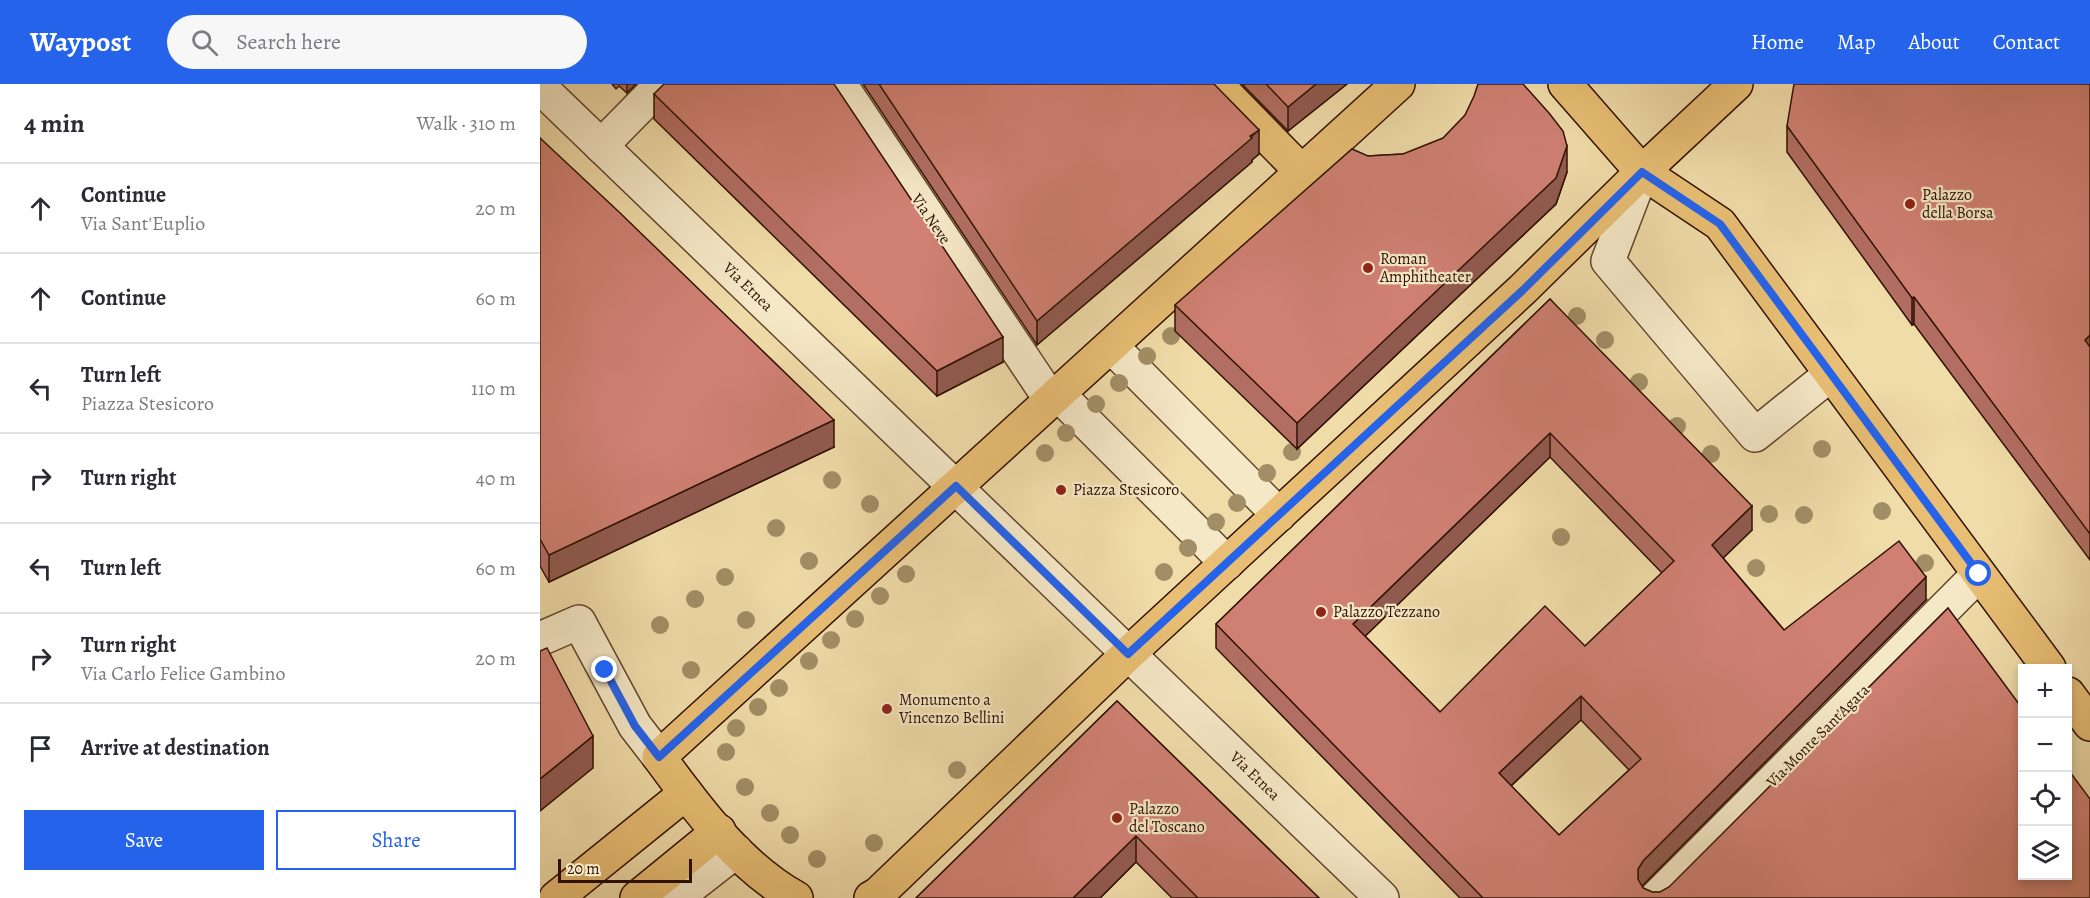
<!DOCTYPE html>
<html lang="en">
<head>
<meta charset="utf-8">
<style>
	body { margin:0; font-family:Alegreya,serif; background:#f7f7f7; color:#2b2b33 }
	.controls { position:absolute; right:18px; bottom:18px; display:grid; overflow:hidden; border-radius:0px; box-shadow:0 3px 9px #0003 }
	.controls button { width:54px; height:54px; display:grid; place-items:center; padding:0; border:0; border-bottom:2px solid #e1e1e2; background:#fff; color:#2b2b33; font:30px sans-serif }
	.scale { position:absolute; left:18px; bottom:15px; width:134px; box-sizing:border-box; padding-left:6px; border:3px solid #301102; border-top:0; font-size:16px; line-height:21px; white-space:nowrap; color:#301102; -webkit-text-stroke:4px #f5e8c7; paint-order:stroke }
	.stop { position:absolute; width:18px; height:18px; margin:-14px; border:4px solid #2563eb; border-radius:50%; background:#fff }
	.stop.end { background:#2563eb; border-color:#fff; box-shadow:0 2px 6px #0008 }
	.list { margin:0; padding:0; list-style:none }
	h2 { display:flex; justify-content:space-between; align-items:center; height:78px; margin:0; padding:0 24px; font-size:26px }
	h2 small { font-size:20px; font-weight:400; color:#7c7c81 }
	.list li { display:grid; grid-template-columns:39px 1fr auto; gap:18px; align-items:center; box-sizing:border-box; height:90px; padding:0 24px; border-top:2px solid #e1e1e2 }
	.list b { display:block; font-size:22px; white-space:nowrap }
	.list p { margin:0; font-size:20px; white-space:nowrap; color:#7c7c81 }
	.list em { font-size:20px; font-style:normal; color:#7c7c81 }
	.actions { display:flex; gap:12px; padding:18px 24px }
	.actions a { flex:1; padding:14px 0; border:2px solid #2563eb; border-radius:0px; text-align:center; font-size:21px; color:#2563eb }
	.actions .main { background:#2563eb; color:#fff }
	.icon { flex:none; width:33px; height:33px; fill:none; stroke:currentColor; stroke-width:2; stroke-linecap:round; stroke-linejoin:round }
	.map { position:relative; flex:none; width:1550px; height:814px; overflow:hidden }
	header { display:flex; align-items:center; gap:36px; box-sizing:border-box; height:84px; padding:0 30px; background:#2563eb; color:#fff }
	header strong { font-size:28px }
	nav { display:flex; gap:33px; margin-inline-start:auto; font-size:21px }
	.search { width:420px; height:54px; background:#f7f7f7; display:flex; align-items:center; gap:15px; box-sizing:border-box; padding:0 21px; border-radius:33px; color:#7c7c81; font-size:22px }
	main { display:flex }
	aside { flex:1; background:#fff }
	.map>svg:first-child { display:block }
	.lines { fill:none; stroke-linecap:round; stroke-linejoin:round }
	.minor-casing { stroke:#60442c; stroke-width:36 }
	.major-casing { stroke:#301102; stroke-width:36 }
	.minor { stroke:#f5e8c7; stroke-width:33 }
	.major { stroke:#e8be74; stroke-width:33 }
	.tree { fill:#a28e66 }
	.wall { fill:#b26e63; stroke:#301102; stroke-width:1.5; fill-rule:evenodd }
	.shaded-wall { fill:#915a50; stroke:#301102; stroke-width:1.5 }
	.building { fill:#cf8073; stroke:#301102; stroke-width:1.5; fill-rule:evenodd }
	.route { stroke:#2563eb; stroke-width:8 }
	.poi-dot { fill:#8f2418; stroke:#f5e8c7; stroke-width:2 }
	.labels { text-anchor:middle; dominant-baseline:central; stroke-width:4.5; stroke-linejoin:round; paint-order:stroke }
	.poi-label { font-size:16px; fill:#301102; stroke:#f5e8c7; text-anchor:start }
	.street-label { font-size:16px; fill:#301102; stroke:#f5e8c7 }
</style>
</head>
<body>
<header>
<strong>Waypost</strong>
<div class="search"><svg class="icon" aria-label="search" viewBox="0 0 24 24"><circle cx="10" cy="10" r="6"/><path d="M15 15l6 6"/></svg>Search here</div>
<nav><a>Home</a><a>Map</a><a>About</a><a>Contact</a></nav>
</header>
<main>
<aside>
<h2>4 min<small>Walk · 310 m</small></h2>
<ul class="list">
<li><svg class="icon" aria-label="ahead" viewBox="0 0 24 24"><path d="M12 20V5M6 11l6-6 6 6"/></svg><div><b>Continue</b><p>Via Sant'Euplio</p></div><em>20 m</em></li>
<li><svg class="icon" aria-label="ahead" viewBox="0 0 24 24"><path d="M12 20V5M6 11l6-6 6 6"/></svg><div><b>Continue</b></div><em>60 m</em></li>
<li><svg class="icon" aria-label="left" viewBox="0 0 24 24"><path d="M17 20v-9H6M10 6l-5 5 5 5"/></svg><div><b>Turn left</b><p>Piazza Stesicoro</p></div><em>110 m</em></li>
<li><svg class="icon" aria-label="right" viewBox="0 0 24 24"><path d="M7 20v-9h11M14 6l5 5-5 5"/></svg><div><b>Turn right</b></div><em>40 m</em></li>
<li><svg class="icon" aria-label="left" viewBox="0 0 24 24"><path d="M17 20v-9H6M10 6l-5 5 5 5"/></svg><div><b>Turn left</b></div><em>60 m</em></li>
<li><svg class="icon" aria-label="right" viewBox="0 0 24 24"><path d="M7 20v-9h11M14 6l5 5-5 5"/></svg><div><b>Turn right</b><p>Via Carlo Felice Gambino</p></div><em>20 m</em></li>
<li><svg class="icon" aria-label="arrive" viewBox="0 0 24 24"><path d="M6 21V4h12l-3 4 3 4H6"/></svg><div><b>Arrive at destination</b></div></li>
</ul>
<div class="actions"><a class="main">Save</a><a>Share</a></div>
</aside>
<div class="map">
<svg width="1550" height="814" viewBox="0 0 1550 814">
	<rect width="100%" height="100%" fill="#f0dca9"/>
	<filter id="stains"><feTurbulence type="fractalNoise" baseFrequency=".00333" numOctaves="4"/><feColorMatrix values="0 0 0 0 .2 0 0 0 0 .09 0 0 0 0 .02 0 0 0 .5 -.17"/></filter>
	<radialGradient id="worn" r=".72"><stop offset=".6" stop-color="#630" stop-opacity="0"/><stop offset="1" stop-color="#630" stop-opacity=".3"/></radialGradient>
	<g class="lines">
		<defs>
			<g id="minor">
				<polyline points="300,0 511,316"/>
				<polyline points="0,3 842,814"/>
				<polyline points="61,62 122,0"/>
				<polyline points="1102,88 1068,177 1215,351 1291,290"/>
				<polyline points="571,262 739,431"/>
				<polyline points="518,310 687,479"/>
				<polyline points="0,555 39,538 95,642 119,673"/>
				<polyline points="136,814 196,767"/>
				<polyline points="1116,814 1439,490"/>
			</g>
			<g id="major">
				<polyline points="676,0 762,88"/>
				<polyline points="1025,0 1102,88 1180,140 1509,584"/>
				<polyline points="1528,610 1550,640"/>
				<polyline points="16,814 146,709"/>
				<polyline points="97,814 179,747"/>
				<path d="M256,814c-57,-32 -99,-89 -137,-141l739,-673"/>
				<polyline points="331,814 338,810 588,570 983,205 1102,88 1196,0"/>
			</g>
		</defs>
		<use href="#minor" class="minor-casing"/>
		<use href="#major" class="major-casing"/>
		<use href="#minor" class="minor"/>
		<use href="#major" class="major"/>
	</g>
	<g class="tree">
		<circle cx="1037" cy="232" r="9"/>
		<circle cx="631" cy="252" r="9"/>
		<circle cx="1065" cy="256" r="9"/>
		<circle cx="607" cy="272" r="9"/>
		<circle cx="1099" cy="298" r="9"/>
		<circle cx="579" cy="299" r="9"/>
		<circle cx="556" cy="320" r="9"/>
		<circle cx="1137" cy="342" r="9"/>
		<circle cx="526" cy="349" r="9"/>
		<circle cx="1282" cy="365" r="9"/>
		<circle cx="752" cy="368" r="9"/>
		<circle cx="505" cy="369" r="9"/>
		<circle cx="1171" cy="370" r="9"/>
		<circle cx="727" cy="389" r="9"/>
		<circle cx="292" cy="396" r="9"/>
		<circle cx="697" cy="419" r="9"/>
		<circle cx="330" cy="420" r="9"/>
		<circle cx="1342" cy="427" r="9"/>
		<circle cx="1229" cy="430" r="9"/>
		<circle cx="1264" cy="431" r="9"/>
		<circle cx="676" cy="438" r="9"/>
		<circle cx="236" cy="444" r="9"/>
		<circle cx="1021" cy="453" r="9"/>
		<circle cx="648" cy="464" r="9"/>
		<circle cx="269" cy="477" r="9"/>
		<circle cx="1385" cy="479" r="9"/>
		<circle cx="1216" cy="484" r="9"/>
		<circle cx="624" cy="488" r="9"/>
		<circle cx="366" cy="490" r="9"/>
		<circle cx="185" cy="493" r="9"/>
		<circle cx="340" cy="512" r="9"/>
		<circle cx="155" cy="515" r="9"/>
		<circle cx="315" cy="535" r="9"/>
		<circle cx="206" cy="536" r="9"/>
		<circle cx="120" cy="541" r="9"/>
		<circle cx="291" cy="556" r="9"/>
		<circle cx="269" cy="577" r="9"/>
		<circle cx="151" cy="586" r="9"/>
		<circle cx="239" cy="604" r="9"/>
		<circle cx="218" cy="623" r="9"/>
		<circle cx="196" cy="644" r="9"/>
		<circle cx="186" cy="668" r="9"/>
		<circle cx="417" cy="686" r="9"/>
		<circle cx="205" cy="703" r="9"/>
		<circle cx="230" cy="729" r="9"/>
		<circle cx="250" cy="751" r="9"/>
		<circle cx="334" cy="759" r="9"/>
		<circle cx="277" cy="775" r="9"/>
	</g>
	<g class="wall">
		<polygon points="72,0 96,0 87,9 79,2 76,5"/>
		<polygon points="323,0 674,0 719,70 712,76 712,78 497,261"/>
		<polygon points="702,0 807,0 748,47"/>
		<polygon points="1550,0 1550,476 1374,240 1372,241 1247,68 1247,42"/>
		<polygon points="114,10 463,278 397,312 114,35"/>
		<polygon points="0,54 294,363 9,498 0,482"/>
		<polygon points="863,70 1027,88 1016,120 757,365 635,247 635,221 828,72"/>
		<path d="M1010,215l202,231 -29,28 61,72 142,-30 -283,285 -1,1 1,2 9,4 438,6h-630l-244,-250v-24zM1010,373l112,116 -77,73 -145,66 -75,-76zM1041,636l48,50 -70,65 -48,-49z"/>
		<polygon points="577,617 779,814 632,814 596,778 560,814 376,814"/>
	</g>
	<g class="shaded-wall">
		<polygon points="87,0 96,0 87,9"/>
		<polygon points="776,0 807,0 748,47 748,23"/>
		<polygon points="719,46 719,70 712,76 712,78 497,261 497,237"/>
		<polygon points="1027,62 1027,88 1016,120 757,365 757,339"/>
		<polygon points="1374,213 1374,240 1372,241 1372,214"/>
		<polygon points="1550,251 1550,277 1545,256"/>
		<polygon points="463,253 463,278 397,312 397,287"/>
		<polygon points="294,336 294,363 9,498 9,471"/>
		<polygon points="1010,349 1010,373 813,564 813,540"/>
		<polygon points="1212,422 1212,446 1172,485 1172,461"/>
		<polygon points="1386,493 1386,516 1103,801 1098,809 1098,785 1103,777"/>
		<polygon points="1041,612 1041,636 959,713 959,689"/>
		<polygon points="53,652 53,684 0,727 0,695"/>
		<polygon points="596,752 596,778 560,814 533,814"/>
	</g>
	<g class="building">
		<polygon points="124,0 294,0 463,253 397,287 114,10"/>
		<polygon points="339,0 674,0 719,46 710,52 712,54 497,237"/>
		<polygon points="726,0 776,0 748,23"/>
		<polygon points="938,0 983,0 1009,29 1023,47 1027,62 1016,94 757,339 635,221 812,65 828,72 863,70 903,54 925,31 934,12"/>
		<polygon points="1254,0 1550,0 1550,251 1545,256 1550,263 1550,450 1374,213 1372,214 1247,42"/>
		<polygon points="0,54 78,127 294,336 9,471 0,455"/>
		<path d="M1010,215l202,207 -40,39 72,85 115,-89 27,36 -283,284 -5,8v10l5,9 9,4h8l9,-5 279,-279 74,100v168h45v-108l23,31v99h-607l-267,-274zM1010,349l124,128 -89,85 -40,-40 -105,106 -87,-88zM1041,612l60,63 -82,76 -60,-62z"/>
		<polygon points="7,564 53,652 0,695 0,567"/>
		<polygon points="577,617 779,814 658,814 596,752 533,814 376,814"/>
	</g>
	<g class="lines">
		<polyline class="route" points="65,586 95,642 119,673 416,402 588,570 983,206 1102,88 1180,140 1439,490"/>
	</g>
	<g class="poi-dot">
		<circle cx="1370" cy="120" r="6"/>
		<circle cx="828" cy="184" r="6"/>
		<circle cx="521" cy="406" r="6"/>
		<circle cx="781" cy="528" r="6"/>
		<circle cx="347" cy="625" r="6"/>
		<circle cx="577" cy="734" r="6"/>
	</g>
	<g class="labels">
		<g class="poi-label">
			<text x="1382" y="111">Palazzo<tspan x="1382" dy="18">della Borsa</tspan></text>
			<text x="840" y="175">Roman<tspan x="840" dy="18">Amphitheater</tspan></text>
			<text x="533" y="406">Piazza Stesicoro</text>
			<text x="793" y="528">Palazzo Tezzano</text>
			<text x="359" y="616">Monumento a<tspan x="359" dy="18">Vincenzo Bellini</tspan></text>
			<text x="589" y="725">Palazzo<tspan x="589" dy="18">del Toscano</tspan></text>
		</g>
		<g class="street-label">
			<text transform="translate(391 135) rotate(56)">Via Neve</text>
			<text transform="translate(208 203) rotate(44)">Via Etnea</text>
			<text transform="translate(1278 652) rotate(-45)">Via Monte Sant'Agata</text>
			<text transform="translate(715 692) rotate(44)">Via Etnea</text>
		</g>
	</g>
	<rect width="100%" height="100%" filter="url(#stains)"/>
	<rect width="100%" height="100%" fill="url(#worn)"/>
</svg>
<div class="controls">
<button>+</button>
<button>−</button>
<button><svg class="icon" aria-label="locate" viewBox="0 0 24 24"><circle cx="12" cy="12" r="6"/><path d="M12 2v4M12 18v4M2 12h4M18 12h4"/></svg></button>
<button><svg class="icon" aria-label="layers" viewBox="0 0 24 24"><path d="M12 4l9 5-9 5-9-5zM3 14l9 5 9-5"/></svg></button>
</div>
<div class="scale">20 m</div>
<div class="stop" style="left:1439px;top:490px"></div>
<div class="stop end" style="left:65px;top:586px"></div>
</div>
</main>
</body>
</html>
